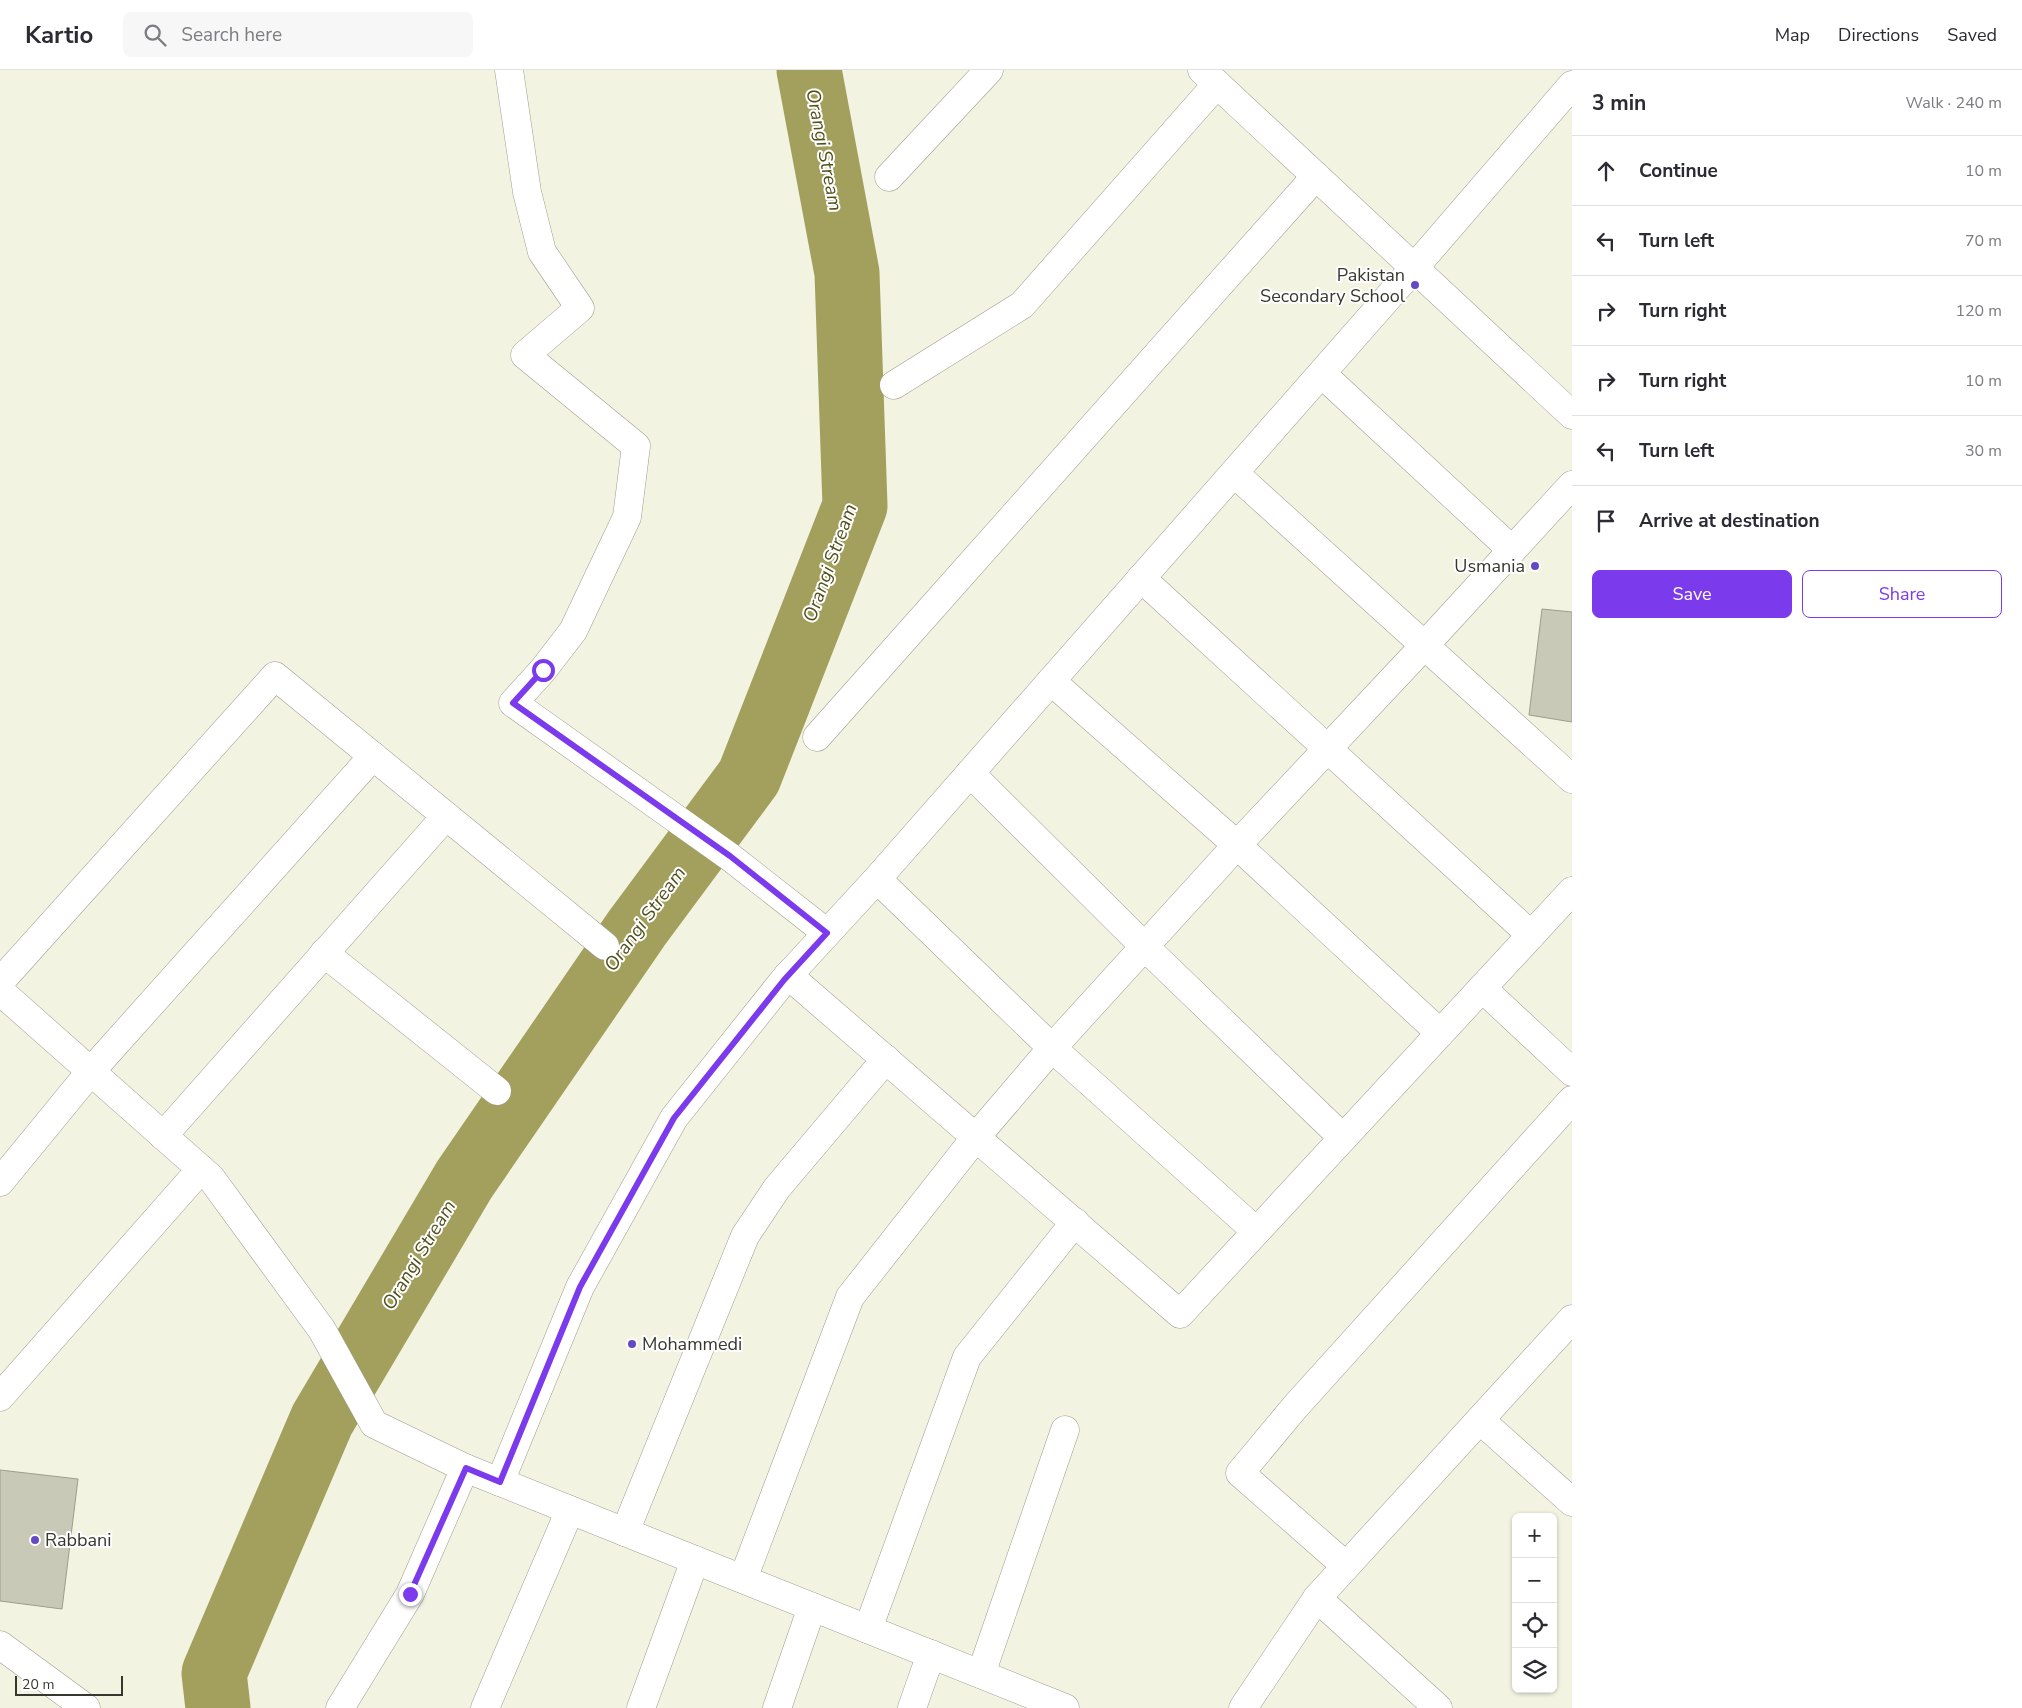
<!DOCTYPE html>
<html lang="en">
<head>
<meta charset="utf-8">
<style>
	body { margin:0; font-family:"Nunito Sans",sans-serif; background:#f7f7f7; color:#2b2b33 }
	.controls { position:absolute; right:15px; bottom:15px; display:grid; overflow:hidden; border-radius:8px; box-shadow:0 1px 4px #0004 }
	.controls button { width:45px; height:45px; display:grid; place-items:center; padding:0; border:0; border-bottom:1px solid #e1e1e2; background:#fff; color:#2b2b33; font:25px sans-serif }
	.scale { position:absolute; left:15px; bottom:12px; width:108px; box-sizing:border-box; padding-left:5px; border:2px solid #373730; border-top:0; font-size:14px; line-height:18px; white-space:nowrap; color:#373730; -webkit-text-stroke:4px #fff; paint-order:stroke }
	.stop { position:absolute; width:15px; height:15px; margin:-11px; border:4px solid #7c3aed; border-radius:50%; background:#fff }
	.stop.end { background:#7c3aed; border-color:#fff; box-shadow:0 1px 5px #0008 }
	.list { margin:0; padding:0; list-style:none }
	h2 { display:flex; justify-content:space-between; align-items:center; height:65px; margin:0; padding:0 20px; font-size:21px }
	h2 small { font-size:16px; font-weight:400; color:#7c7c81 }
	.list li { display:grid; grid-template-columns:32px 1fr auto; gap:15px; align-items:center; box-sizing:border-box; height:70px; padding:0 20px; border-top:1px solid #e1e1e2 }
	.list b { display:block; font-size:19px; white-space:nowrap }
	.list em { font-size:16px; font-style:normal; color:#7c7c81 }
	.actions { display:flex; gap:10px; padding:15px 20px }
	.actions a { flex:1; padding:11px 0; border:1px solid #7c3aed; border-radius:8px; text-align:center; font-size:18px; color:#7c3aed }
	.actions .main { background:#7c3aed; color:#fff }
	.icon { flex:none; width:28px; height:28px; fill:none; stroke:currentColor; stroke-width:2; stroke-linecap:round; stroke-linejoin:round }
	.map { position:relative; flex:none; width:1572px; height:1638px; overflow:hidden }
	header { display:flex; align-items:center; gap:30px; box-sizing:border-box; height:70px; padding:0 25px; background:#fff; border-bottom:1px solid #e1e1e2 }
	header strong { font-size:24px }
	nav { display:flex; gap:28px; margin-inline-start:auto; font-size:18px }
	.search { width:350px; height:45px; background:#f7f7f7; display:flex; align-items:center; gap:12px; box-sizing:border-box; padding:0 18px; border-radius:8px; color:#7c7c81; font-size:19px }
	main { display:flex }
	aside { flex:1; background:#fff }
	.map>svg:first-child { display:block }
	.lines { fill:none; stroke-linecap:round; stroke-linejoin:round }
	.river { stroke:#a2a05c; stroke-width:65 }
	.building { fill:#c8c9b7; stroke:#9d9d8c }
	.street-casing { stroke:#9d9d8d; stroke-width:29 }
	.street { stroke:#fff; stroke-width:28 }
	.route { stroke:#7c3aed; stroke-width:6 }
	.poi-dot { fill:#634ac3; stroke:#fff; stroke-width:2 }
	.labels { text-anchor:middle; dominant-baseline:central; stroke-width:4; stroke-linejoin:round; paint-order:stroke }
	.poi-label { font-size:18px; fill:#373730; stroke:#fff; text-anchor:end }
	.water-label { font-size:19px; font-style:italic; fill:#52511d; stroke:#fff }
</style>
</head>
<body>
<header>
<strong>Kartio</strong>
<div class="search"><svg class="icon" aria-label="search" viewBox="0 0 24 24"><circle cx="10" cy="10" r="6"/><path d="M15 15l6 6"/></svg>Search here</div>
<nav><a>Map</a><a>Directions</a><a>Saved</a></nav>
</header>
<main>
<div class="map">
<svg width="1572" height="1638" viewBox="0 0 1572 1638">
	<rect width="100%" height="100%" fill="#f3f3e2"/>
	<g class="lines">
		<polyline class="river" points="218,1638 214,1603 322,1350 464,1110 637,858 749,707 855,436 847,203 809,0"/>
	</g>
	<g class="building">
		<polygon points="1542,539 1572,542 1572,652 1529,645"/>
		<polygon points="0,1400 78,1409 62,1539 0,1531"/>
	</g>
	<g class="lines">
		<defs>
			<g id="street">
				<polyline points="509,0 527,122 542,182 580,238 525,285 636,376 627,447 573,561 543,600 513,633 730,787 827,863"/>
				<polyline points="1202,0 1572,345"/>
				<polyline points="889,107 989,0"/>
				<polyline points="1322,304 1512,480"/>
				<polyline points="894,315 1022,235 1217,14"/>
				<polyline points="1234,403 1572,709"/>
				<polyline points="1141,508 1531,865"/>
				<polyline points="1051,611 1237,775 1440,963"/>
				<polyline points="817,667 1316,106"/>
				<polyline points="970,703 1145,877 1343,1068"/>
				<polyline points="877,809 1052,978 1256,1161"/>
				<polyline points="324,883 497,1021"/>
				<polyline points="788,905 1180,1244 1572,821"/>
				<polyline points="0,912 275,606 605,876"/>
				<polyline points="1482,918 1572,1002"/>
				<polyline points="0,921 211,1108 322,1260 374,1354 465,1398 1065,1638"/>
				<polyline points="163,1066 446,746"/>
				<polyline points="0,1112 91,1001 373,686"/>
				<polyline points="0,1327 201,1099"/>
				<polyline points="1480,1350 1572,1432"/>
				<polyline points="500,1412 580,1217 674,1048 784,910 877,809 1414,198 1572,15"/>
				<polyline points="625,1462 745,1166 777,1118 886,989"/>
				<polyline points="1346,1496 1240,1403 1295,1337 1572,1030"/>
				<polyline points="743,1509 850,1227 976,1067 1052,978 1237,775 1424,576 1572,415"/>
				<polyline points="1317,1528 1438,1638"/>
				<polyline points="868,1559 967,1287 1075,1152"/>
				<polyline points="0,1575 86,1638"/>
				<polyline points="981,1604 1065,1360"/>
				<polyline points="340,1638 410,1524 465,1398"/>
				<polyline points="485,1638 570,1440"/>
				<polyline points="641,1638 695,1490"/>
				<polyline points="777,1638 812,1537"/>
				<polyline points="912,1638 931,1584"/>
				<polyline points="1243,1638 1317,1528 1572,1249"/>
			</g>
		</defs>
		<use href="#street" class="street-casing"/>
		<use href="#street" class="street"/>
	</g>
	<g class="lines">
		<polyline class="route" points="410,1524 466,1398 500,1412 580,1217 674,1048 784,910 827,863 730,786 513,633 543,600"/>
	</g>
	<g class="poi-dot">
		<circle cx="1415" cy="215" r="5"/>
		<circle cx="1535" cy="496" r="5"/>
		<circle cx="632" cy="1274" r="5"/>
		<circle cx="35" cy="1470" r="5"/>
	</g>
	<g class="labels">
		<g class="poi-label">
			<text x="1405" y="205">Pakistan<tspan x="1405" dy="21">Secondary School</tspan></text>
			<text x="1525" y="496">Usmania</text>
			<text x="642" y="1274" text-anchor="start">Mohammedi</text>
			<text x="45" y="1470" text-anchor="start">Rabbani</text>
		</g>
		<g class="water-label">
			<text transform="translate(824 80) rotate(79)">Orangi Stream</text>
			<text transform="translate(830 493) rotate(-70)">Orangi Stream</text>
			<text transform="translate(645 849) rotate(-54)">Orangi Stream</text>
			<text transform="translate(419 1185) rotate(-59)">Orangi Stream</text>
		</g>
	</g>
</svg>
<div class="controls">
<button>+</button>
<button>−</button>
<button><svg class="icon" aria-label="locate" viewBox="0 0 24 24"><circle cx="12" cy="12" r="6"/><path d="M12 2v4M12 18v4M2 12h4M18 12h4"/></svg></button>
<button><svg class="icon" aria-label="layers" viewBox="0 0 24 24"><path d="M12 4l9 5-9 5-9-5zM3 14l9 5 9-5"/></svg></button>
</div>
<div class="scale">20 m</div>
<div class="stop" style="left:543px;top:600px"></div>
<div class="stop end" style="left:410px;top:1524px"></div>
</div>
<aside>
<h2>3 min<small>Walk · 240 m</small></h2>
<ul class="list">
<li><svg class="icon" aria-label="ahead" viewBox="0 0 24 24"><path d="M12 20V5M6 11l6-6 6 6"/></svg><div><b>Continue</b></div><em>10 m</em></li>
<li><svg class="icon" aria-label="left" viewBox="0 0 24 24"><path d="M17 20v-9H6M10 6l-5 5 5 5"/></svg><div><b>Turn left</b></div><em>70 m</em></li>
<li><svg class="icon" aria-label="right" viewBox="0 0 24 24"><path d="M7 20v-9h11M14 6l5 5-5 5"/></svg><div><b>Turn right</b></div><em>120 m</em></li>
<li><svg class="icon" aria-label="right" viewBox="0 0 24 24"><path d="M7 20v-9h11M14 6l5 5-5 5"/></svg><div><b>Turn right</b></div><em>10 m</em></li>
<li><svg class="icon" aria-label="left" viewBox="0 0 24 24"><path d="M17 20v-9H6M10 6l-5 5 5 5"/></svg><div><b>Turn left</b></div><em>30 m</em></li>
<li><svg class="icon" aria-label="arrive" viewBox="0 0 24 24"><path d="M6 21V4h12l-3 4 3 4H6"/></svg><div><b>Arrive at destination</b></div></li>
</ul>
<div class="actions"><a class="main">Save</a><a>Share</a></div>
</aside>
</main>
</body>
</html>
